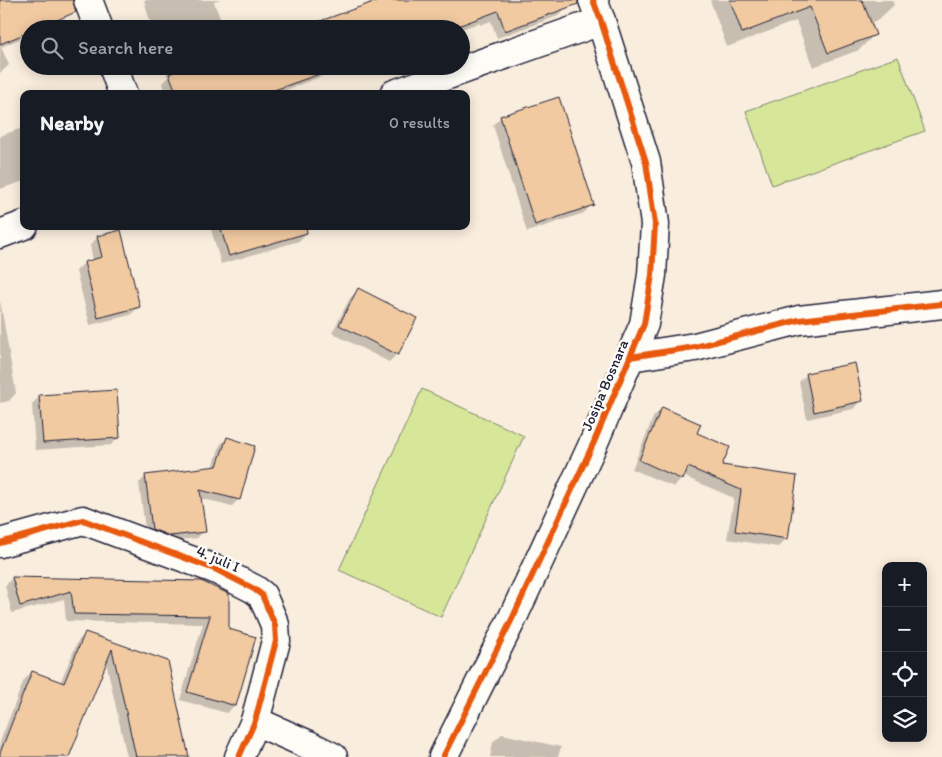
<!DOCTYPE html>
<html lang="en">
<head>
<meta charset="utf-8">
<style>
	body { margin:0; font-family:Itim,sans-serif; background:#20242c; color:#f1f3f6 }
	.controls { position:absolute; right:15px; bottom:15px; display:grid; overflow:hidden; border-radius:10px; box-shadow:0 2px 12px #0003 }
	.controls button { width:45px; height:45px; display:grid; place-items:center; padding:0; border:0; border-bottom:1px solid #363941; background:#171b24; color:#f1f3f6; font:25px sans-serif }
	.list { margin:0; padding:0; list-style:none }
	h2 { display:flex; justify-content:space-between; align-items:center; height:65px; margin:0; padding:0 20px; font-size:21px }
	h2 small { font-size:16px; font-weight:400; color:#9ea1a6 }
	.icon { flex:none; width:28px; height:28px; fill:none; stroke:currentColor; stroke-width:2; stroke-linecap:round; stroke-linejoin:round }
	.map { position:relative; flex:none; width:942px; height:757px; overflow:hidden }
	.search { position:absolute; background:#171b24; box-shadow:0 2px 12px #0003; left:20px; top:20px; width:450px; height:55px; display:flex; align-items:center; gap:12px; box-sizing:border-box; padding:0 18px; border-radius:28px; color:#9ea1a6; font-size:19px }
	.panel { position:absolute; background:#171b24; box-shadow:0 2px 12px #0003; left:20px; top:90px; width:450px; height:140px; border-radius:10px }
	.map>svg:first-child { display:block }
	.green { fill:#d6e79a; stroke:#7c846a }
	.shadow { fill:#0003 }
	.building { fill:#f1caa1; stroke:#22223b }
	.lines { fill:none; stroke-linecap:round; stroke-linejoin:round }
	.minor-casing { stroke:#22223b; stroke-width:31 }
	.minor { stroke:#fdfcf7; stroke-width:28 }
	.cycleway-casing { stroke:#fdfcf7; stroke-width:9 }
	.cycleway { stroke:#e8590c; stroke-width:6 }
	.labels { text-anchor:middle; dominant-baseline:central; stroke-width:5; stroke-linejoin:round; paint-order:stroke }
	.street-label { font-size:15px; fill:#22223b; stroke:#fdfcf7 }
</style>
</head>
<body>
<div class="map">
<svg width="942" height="757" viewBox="0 0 942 757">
	<rect width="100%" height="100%" fill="#f9eddd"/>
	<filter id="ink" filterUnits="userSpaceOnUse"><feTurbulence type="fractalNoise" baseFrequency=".02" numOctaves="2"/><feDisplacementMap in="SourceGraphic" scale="10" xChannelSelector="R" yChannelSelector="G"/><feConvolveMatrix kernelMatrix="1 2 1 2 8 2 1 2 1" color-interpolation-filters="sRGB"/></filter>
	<g filter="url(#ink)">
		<g class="green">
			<polygon points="898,57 925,131 772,185 746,111"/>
			<polygon points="422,389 524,436 441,617 339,570"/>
		</g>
		<g class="shadow">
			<polygon points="0,0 57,0 64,16 56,24 44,29 29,29 29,35 1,47 9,65 0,73"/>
			<polygon points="144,0 220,0 214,2 224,29 152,29"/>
			<polygon points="372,0 563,0 566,8 558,16 497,38 491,21 480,25 479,23 461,29 306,29 365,6"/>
			<polygon points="710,0 892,0 894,5 879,19 870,23 874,35 859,50 813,67 796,21 727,47"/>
			<polygon points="164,66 349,66 275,94 165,94 162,83 168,77"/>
			<polygon points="501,117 592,204 584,213 527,232 493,125"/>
			<polygon points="24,127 24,181 0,189 0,136 22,128"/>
			<polygon points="210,226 306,226 307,232 299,241 221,264"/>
			<polygon points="98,237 139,307 130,315 90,325 76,271 84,263 93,261 90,245"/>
			<polygon points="358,290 397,354 389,362 332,333 350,298"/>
			<polygon points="0,300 16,393 9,401 0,403"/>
			<polygon points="807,374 862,401 853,409 807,419 799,382"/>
			<polygon points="40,396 119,437 111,445 35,450 32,404"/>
			<polygon points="663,408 695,434 720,466 796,478 786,539 778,547 727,539 734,498 683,476 682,479 674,487 632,469 654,416"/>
			<polygon points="227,438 239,499 232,506 200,498 204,531 197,538 162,542 146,536 139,483 146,476 213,468 220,445"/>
			<polygon points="12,578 200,582 227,630 235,705 227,713 180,700 203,624 66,621 64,599 12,613 5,586"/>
			<polygon points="86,633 167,662 188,757 127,757 106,662 68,757 0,757 0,742 24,680 32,672 60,683 78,641"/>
			<polygon points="502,734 561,747 558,757 490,757 493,742"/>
		</g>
		<g class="building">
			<polygon points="0,0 73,0 76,12 36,29 29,29 29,32 0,44"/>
			<polygon points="379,0 578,0 578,4 505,31 498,11 450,29 314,29 312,24"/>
			<polygon points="730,0 862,0 876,35 828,53 810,7 742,33"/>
			<polygon points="189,66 337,66 330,69 331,70 263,94 177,94 169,74"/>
			<polygon points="559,97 594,205 535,225 500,116"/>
			<polygon points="220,226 306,226 307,233 229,256"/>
			<polygon points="121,230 140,307 98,318 84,262 102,257 97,236"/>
			<polygon points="358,288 417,318 398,355 339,325"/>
			<polygon points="855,363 863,401 814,412 806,373"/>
			<polygon points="117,390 120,438 43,443 39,395"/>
			<polygon points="662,407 701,424 697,433 730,447 722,465 797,476 788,539 735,531 741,490 688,467 683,480 639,460"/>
			<polygon points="227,437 255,446 240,500 200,490 206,532 170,536 152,529 145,475 217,466"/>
			<polygon points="12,577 201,581 229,594 229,629 256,637 236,706 187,692 210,616 74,614 71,591 20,606"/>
			<polygon points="85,632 168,661 189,757 136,757 112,649 69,757 0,757 0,753 32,671 64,683"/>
		</g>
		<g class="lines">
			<defs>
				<g id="minor">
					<polyline points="88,0 99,29"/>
					<polyline points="113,66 123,94"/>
					<polyline points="394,94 601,21"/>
					<polyline points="0,234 24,225"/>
					<polyline points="630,357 695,347 799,320 942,304"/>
					<polyline points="0,543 83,520 217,570 254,589 262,595 275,625 276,641 255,721 239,757"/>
					<polyline points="255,721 309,745 333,757"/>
					<polyline points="443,757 513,617 594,442 644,324 652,275 655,224 646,162 601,21 593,0"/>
				</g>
			</defs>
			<use href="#minor" class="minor-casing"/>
			<use href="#minor" class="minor"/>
			<defs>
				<g id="cycleway">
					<polyline points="630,357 695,347 799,320 942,304"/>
					<polyline points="0,543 83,520 217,570 254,589 262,595 275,625 276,641 255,721 239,757"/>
					<polyline points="443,757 513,617 594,442 644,324 652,275 655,224 646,162 601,21 593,0"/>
				</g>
			</defs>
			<use href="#cycleway" class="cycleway-casing"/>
			<use href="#cycleway" class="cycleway"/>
		</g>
	</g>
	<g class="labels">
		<g class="street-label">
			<text transform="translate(605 385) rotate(-67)">Josipa Bosnara</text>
			<text transform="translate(218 559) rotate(23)">4. juli I</text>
		</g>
	</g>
</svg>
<div class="controls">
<button>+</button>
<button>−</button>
<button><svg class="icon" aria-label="locate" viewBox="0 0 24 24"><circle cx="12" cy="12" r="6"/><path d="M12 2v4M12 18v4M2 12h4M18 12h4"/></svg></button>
<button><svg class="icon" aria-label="layers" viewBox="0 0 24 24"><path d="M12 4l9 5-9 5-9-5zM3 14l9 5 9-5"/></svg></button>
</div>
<div class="search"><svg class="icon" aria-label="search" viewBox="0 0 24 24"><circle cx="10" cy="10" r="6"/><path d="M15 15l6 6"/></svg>Search here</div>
<section class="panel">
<h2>Nearby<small>0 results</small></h2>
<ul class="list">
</ul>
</section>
</div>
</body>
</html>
